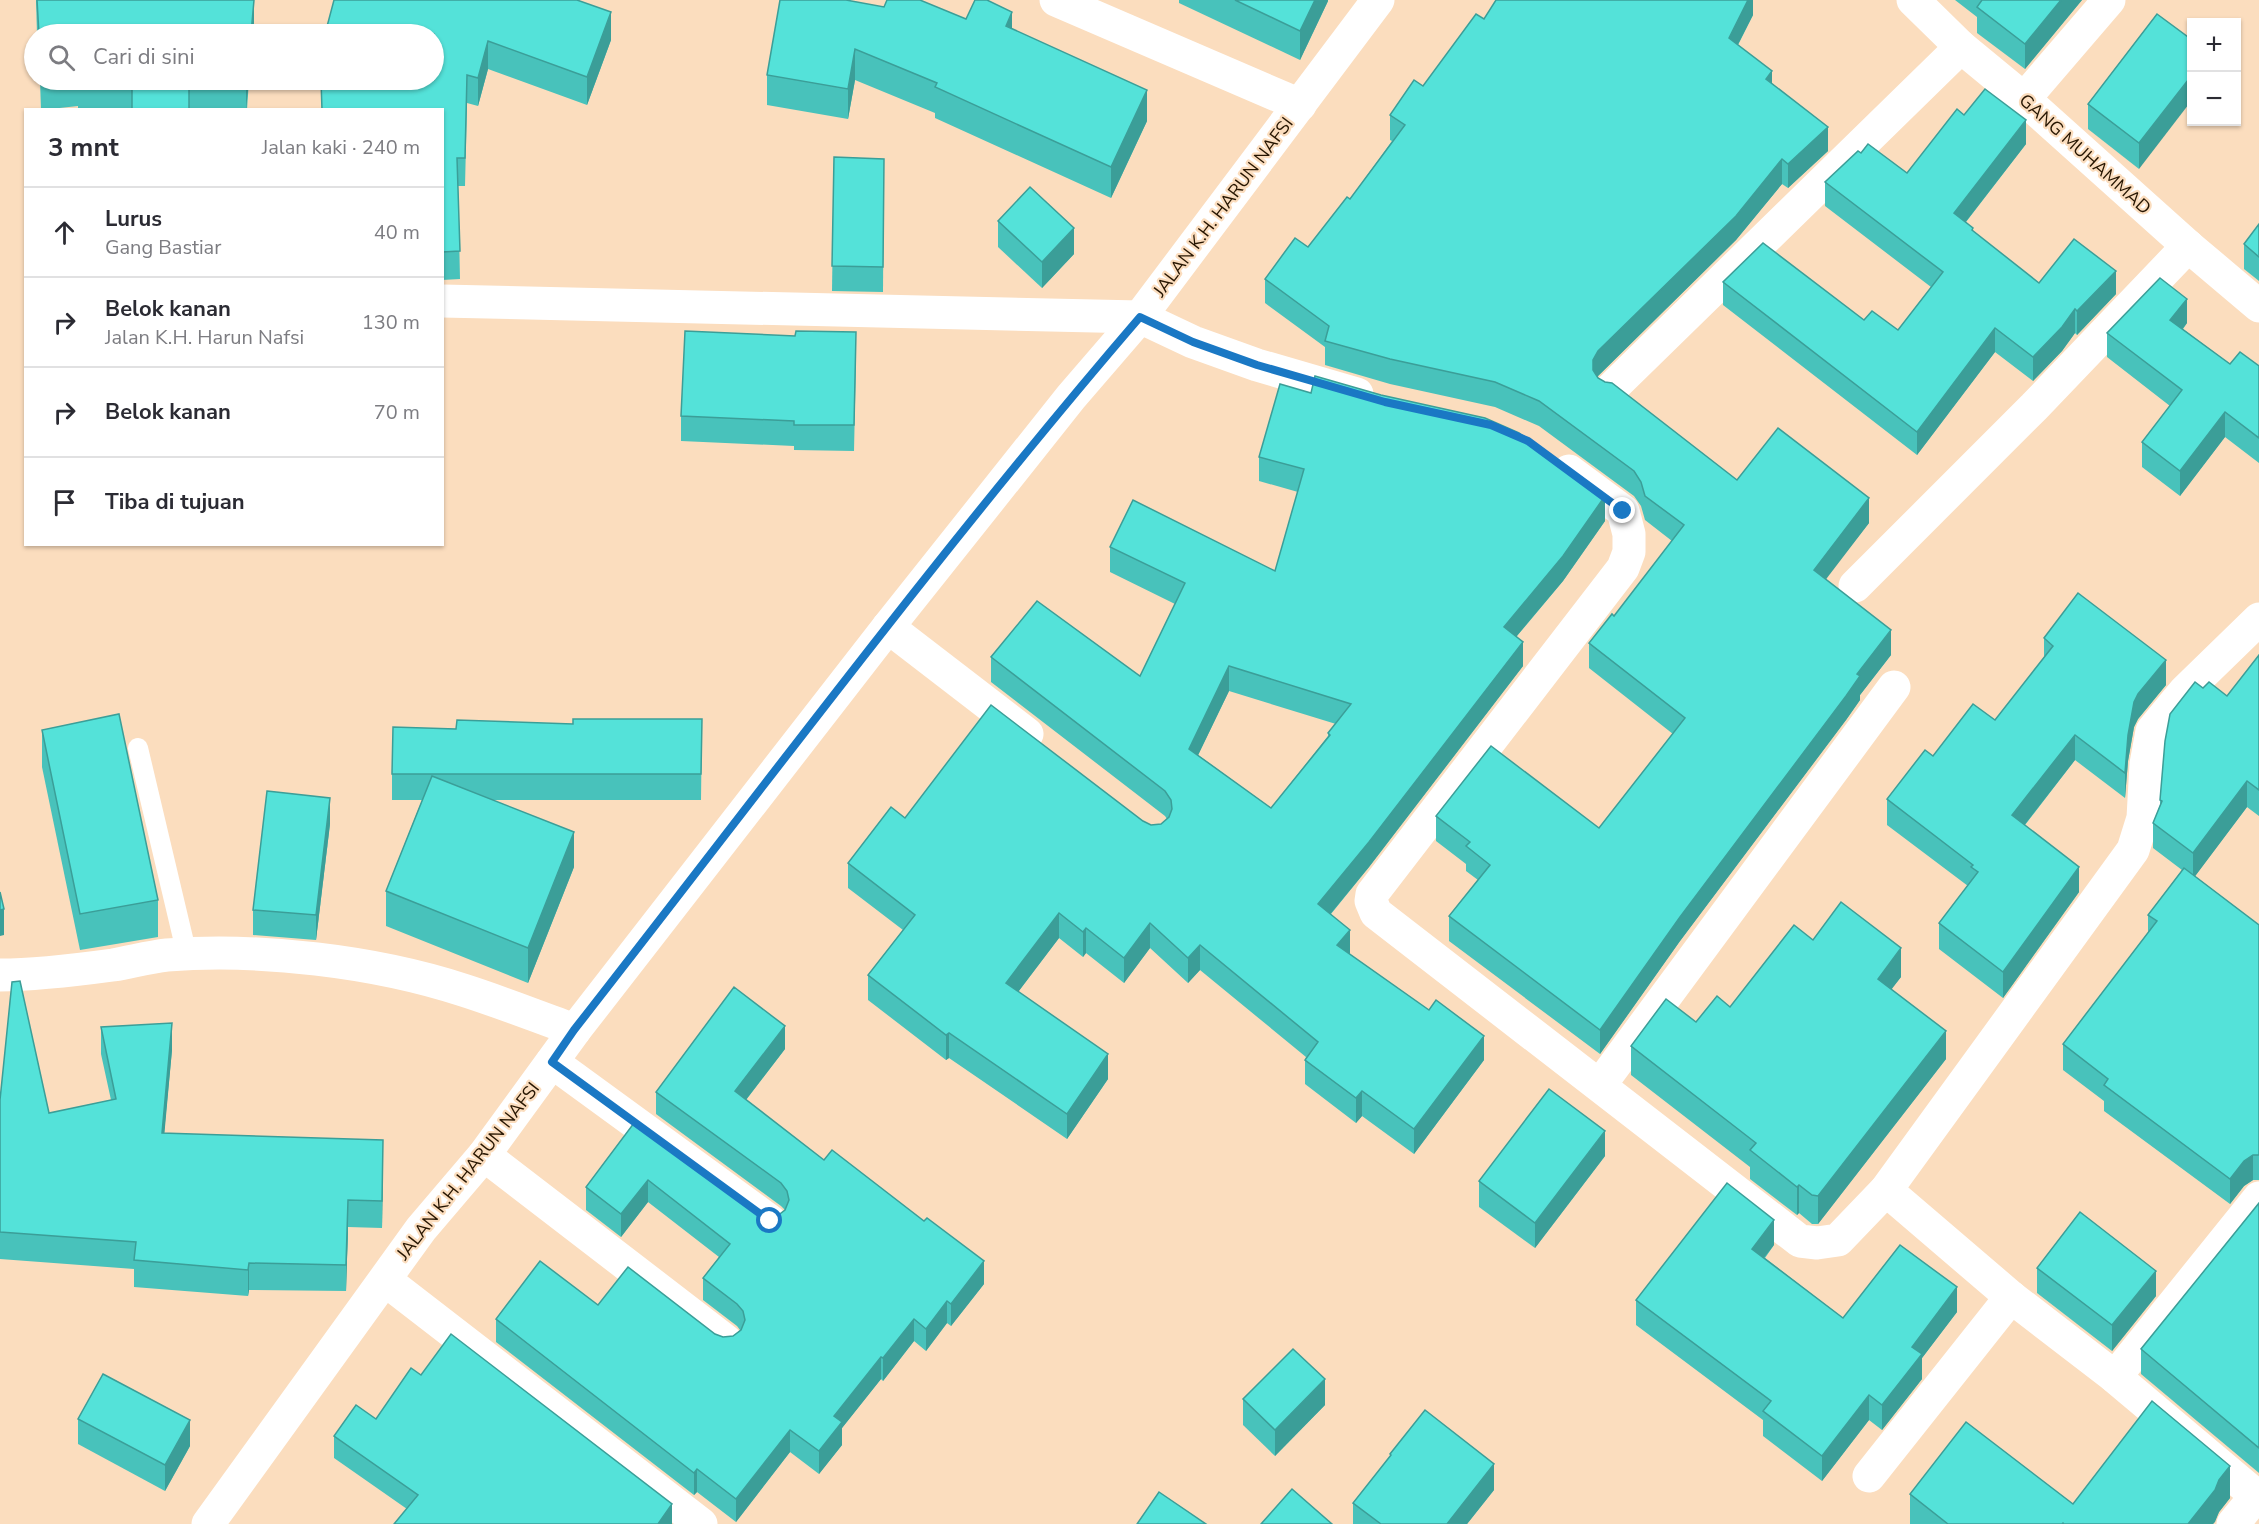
<!DOCTYPE html>
<html lang="id">
<head>
<meta charset="utf-8">
<style>
	body { margin:0; font-family:"Nunito Sans",sans-serif; background:#f7f7f7; color:#2b2b33 }
	.controls { position:absolute; right:18px; top:18px; display:grid; overflow:hidden; border-radius:0px; box-shadow:0 2px 4px #0004 }
	.controls button { width:54px; height:54px; display:grid; place-items:center; padding:0; border:0; border-bottom:2px solid #e1e1e2; background:#fff; color:#2b2b33; font:30px sans-serif }
	.stop { position:absolute; width:18px; height:18px; margin:-14px; border:4px solid #1a78c4; border-radius:50%; background:#fff }
	.stop.end { background:#1a78c4; border-color:#fff; box-shadow:0 2px 6px #0008 }
	.list { margin:0; padding:0; list-style:none }
	h2 { display:flex; justify-content:space-between; align-items:center; height:78px; margin:0; padding:0 24px; font-size:26px }
	h2 small { font-size:20px; font-weight:400; color:#7c7c81 }
	.list li { display:grid; grid-template-columns:39px 1fr auto; gap:18px; align-items:center; box-sizing:border-box; height:90px; padding:0 24px; border-top:2px solid #e1e1e2 }
	.list b { display:block; font-size:22px; white-space:nowrap }
	.list p { margin:0; font-size:20px; white-space:nowrap; color:#7c7c81 }
	.list em { font-size:20px; font-style:normal; color:#7c7c81 }
	.icon { flex:none; width:33px; height:33px; fill:none; stroke:currentColor; stroke-width:2; stroke-linecap:round; stroke-linejoin:round }
	.map { position:relative; flex:none; width:2259px; height:1524px; overflow:hidden }
	.search { position:absolute; background:#fff; box-shadow:0 2px 4px #0004; left:24px; top:24px; width:420px; height:66px; display:flex; align-items:center; gap:15px; box-sizing:border-box; padding:0 21px; border-radius:33px; color:#7c7c81; font-size:22px }
	.panel { position:absolute; background:#fff; box-shadow:0 2px 4px #0004; left:24px; top:108px; width:420px; height:438px; border-radius:0px }
	.map>svg:first-child { display:block }
	.lines { fill:none; stroke-linecap:round; stroke-linejoin:round }
	.lane { stroke:#fff; stroke-width:20 }
	.street { stroke:#fff; stroke-width:33 }
	.secondary { stroke:#fff; stroke-width:33 }
	.wall { fill:#48c2bb; fill-rule:evenodd }
	.shaded-wall { fill:#3b9e98 }
	.building { fill:#54e2d9; stroke:#3b9e98; stroke-width:1.5; fill-rule:evenodd }
	.route { stroke:#1a78c4; stroke-width:8 }
	.labels { text-anchor:middle; dominant-baseline:central; stroke-width:4.5; stroke-linejoin:round; paint-order:stroke }
	.street-label { font-size:18px; fill:#261501; stroke:#fbddbe }
</style>
</head>
<body>
<div class="map">
<svg width="2259" height="1524" viewBox="0 0 2259 1524">
	<rect width="100%" height="100%" fill="#fbddbe"/>
	<g class="lines">
		<polyline class="lane" points="138,748 187,955"/>
		<g class="street">
			<polyline points="1056,0 1300,105"/>
			<polyline points="1913,0 1961,47 2024,99 2188,246 2259,306"/>
			<polyline points="2024,99 2109,0"/>
			<polyline points="442,301 1140,317 1193,342 1257,365 1357,394"/>
			<polyline points="1611,389 1961,47"/>
			<polyline points="1569,471 1623,511 1629,534 1629,552 1623,568 1372,894 1371,901 1376,913 1800,1241 1817,1243 1838,1240 1886,1190 2133,850 2143,818 2146,764 2152,731 2185,691 2259,619"/>
			<polyline points="1855,586 2034,407 2188,246"/>
			<polyline points="888,627 1027,734"/>
			<path d="M0,975c37,0 76,-5 113,-10 18,-3 36,-8 54,-10 93,-7 207,6 296,35 38,12 75,27 112,40"/>
			<polyline points="552,1062 770,1221"/>
			<polyline points="1600,1085 1894,687"/>
			<polyline points="484,1155 726,1341"/>
			<polyline points="1886,1190 2011,1297 2115,1377 2259,1498"/>
			<polyline points="385,1280 701,1524"/>
			<polyline points="2115,1377 2259,1198"/>
			<polyline points="1869,1476 2011,1297"/>
			<polyline points="2233,1524 2256,1496"/>
		</g>
		<polyline class="secondary" points="208,1524 421,1229 484,1155 575,1030 888,627 1071,397 1140,317 1378,0"/>
	</g>
	<g class="wall">
		<polygon points="36,0 254,22 253,34 37,34"/>
		<polygon points="334,0 611,40 587,105 488,69 478,106 467,103 465,186 458,186 460,279 442,280 442,110 322,110 321,80 434,80"/>
		<polygon points="1179,0 1328,0 1328,1 1300,60 1179,3"/>
		<polygon points="1753,0 1753,15 1738,45 1772,84 1828,151 1788,188 1782,184 1736,240 1597,377 1737,480 1869,523 1825,579 1891,655 1860,695 1860,700 1846,720 1680,941 1600,1054 1449,941 1449,916 1478,880 1466,871 1466,864 1436,841 1436,816 1599,828 1673,734 1589,668 1589,643 1614,616 1672,541 1645,520 1641,506 1634,496 1539,426 1495,407 1390,384 1325,365 1325,347 1265,303 1265,279 1308,247 1350,199 1392,141 1390,140 1390,115 1423,86 1484,19"/>
		<polygon points="1955,0 2082,0 2025,69 1977,33 1977,17"/>
		<polygon points="884,7 966,19 1012,29 1147,121 1111,198 935,118 935,113 855,80 848,119 767,105 767,75"/>
		<polygon points="2157,14 2139,169 2088,129 2088,104"/>
		<polygon points="40,80 249,80 247,110 206,110 189,108 189,110 78,110 78,106 41,110"/>
		<polygon points="1964,115 2026,144 1966,222 1973,232 2039,283 2116,294 2077,335 2075,333 2062,351 2033,381 1995,352 1917,455 1723,305 1723,282 1864,320 1898,330 1931,287 1825,206 1825,182 1861,153 1907,173"/>
		<polygon points="834,157 884,159 883,292 832,291"/>
		<polygon points="998,221 1074,254 1042,288 998,247"/>
		<polygon points="2259,224 2259,281 2244,269 2244,244"/>
		<polygon points="2187,323 2183,329 2230,364 2259,366 2259,463 2225,437 2180,496 2142,467 2142,442 2170,406 2107,357 2107,333"/>
		<polygon points="856,358 854,451 794,450 794,446 681,441 681,416"/>
		<path d="M1259,457l346,64 -42,60 -46,55 6,30 -154,201 -38,47 19,41 134,105 -70,94 -52,-38 -6,7 -51,-39v-24l1,-3 -106,-87 -12,13 -38,-35 -26,35 -38,-30 -3,4 -24,-19 -41,54 90,87 -41,60 -118,-81 -3,2 -78,-60v-25l35,-45 -55,-42v-25l57,-45 238,3 8,4 10,-1 6,-5 -2,-3 -174,-134v-25l149,19 35,-72 -65,-32v-25l165,24 23,-79 -39,-11zM1229,691l107,33 -8,9v3l-57,72 -73,-53z"/>
		<polygon points="2044,638 2166,685 2138,719 2134,727 2128,761 2125,798 2075,760 2025,825 2079,892 2003,998 1939,949 1939,923 1968,886 1887,825 1887,799 1933,756 1995,720 2044,658"/>
		<polygon points="2259,655 2259,816 2247,807 2195,876 2259,925 2259,1180 2253,1180 2244,1186 2230,1204 2104,1111 2104,1101 2063,1070 2063,1044 2148,933 2148,915 2182,870 2153,848 2153,823 2160,805 2160,800 2203,688 2227,696"/>
		<polygon points="702,719 701,800 493,800 574,867 528,983 386,926 386,891 422,800 392,800 392,774 456,729"/>
		<polygon points="42,730 158,900 158,937 80,950 42,767"/>
		<polygon points="330,824 316,940 253,935 253,910"/>
		<polygon points="1813,940 1901,977 1891,989 1946,1059 1818,1224 1812,1224 1799,1213 1797,1215 1750,1179 1750,1167 1631,1075 1631,1046 1696,1022 1730,1007"/>
		<polygon points="101,1027 172,1050 164,1133 383,1166 382,1228 348,1227 346,1291 249,1290 248,1296 134,1287 134,1269 0,1259 0,1100 49,1113 111,1100 101,1054"/>
		<polygon points="785,1049 746,1100 984,1284 951,1326 947,1323 926,1351 914,1341 883,1381 881,1379 842,1428 842,1445 819,1474 790,1452 736,1522 697,1492 694,1495 496,1342 496,1319 598,1305 715,1334 723,1337 733,1336 740,1330 737,1326 703,1300 703,1278 719,1257 648,1202 621,1237 586,1210 586,1187 634,1123 759,1214 769,1217 777,1216 785,1210 781,1206 656,1114 656,1092"/>
		<polygon points="1605,1156 1535,1248 1479,1207 1479,1181"/>
		<polygon points="2259,1203 2259,1473 2141,1374 2141,1349"/>
		<polygon points="1774,1245 1765,1258 1843,1318 1957,1312 1922,1358 1922,1379 1882,1430 1869,1420 1822,1481 1763,1436 1763,1420 1636,1325 1636,1300"/>
		<polygon points="2037,1268 2156,1296 2112,1351 2037,1293"/>
		<polygon points="421,1375 672,1524 407,1509 334,1458 334,1436 376,1419"/>
		<polygon points="1243,1399 1325,1405 1275,1456 1243,1425"/>
		<polygon points="78,1419 190,1446 165,1491 78,1444"/>
		<polygon points="1390,1454 1494,1490 1467,1524 1353,1524 1353,1503 1390,1457"/>
		<polygon points="1910,1494 2073,1504 2230,1498 2219,1512 2213,1524 1910,1524"/>
	</g>
	<g class="shaded-wall">
		<polygon points="254,0 254,22 253,34 251,34"/>
		<polygon points="1315,0 1328,0 1328,1 1300,60 1300,31"/>
		<polygon points="1748,0 1753,0 1753,15 1729,62 1729,38"/>
		<polygon points="2061,0 2082,0 2025,69 2025,44"/>
		<polygon points="611,12 611,40 587,105 587,77"/>
		<polygon points="1012,12 1012,42 1006,26"/>
		<polygon points="488,41 488,69 478,106 478,78"/>
		<polygon points="855,49 855,80 848,119 848,89"/>
		<polygon points="1772,71 1772,96 1766,79"/>
		<polygon points="2192,75 2192,100 2139,169 2139,143"/>
		<polygon points="247,80 249,80 246,110 246,88"/>
		<polygon points="1147,90 1147,121 1111,198 1111,167"/>
		<polygon points="2026,120 2026,144 1954,237 1954,213"/>
		<polygon points="1828,127 1828,151 1788,188 1788,164"/>
		<polygon points="1782,159 1782,184 1736,240 1598,376 1593,385 1593,360 1598,351"/>
		<polygon points="1074,228 1074,254 1042,288 1042,262"/>
		<polygon points="2116,271 2116,294 2077,335 2077,311"/>
		<polygon points="2187,299 2187,323 2170,345 2170,320"/>
		<polygon points="2075,309 2075,333 2062,351 2033,381 2033,357"/>
		<polygon points="1995,328 1995,352 1917,455 1917,432"/>
		<polygon points="2225,412 2225,437 2180,496 2180,471"/>
		<polygon points="1605,496 1605,521 1563,581 1504,651 1504,627"/>
		<polygon points="1869,498 1869,523 1814,595 1814,570"/>
		<polygon points="1891,630 1891,655 1860,695 1860,700 1846,720 1680,941 1600,1054 1600,1030 1680,917 1857,674"/>
		<polygon points="1523,642 1523,666 1369,867 1318,929 1318,904"/>
		<polygon points="2166,660 2166,685 2138,719 2134,727 2128,761 2125,798 2125,773 2128,735 2134,702 2138,694"/>
		<polygon points="1229,666 1229,691 1189,774 1189,749"/>
		<polygon points="2075,735 2075,760 2012,841 2012,815"/>
		<polygon points="2247,781 2247,807 2193,879 2193,853"/>
		<polygon points="330,798 330,824 316,940 316,915"/>
		<polygon points="574,832 574,867 528,983 528,948"/>
		<polygon points="2079,867 2079,892 2003,998 2003,972"/>
		<polygon points="4,909 4,935 0,936 0,910"/>
		<polygon points="1059,913 1059,938 1006,1008 1006,983"/>
		<polygon points="1150,923 1150,948 1124,983 1124,958"/>
		<polygon points="1086,928 1086,953 1083,957 1083,932"/>
		<polygon points="1350,930 1350,955 1337,945"/>
		<polygon points="1200,945 1200,970 1188,983 1188,958"/>
		<polygon points="1901,948 1901,977 1878,1007 1878,979"/>
		<polygon points="172,1023 172,1050 162,1160 162,1133"/>
		<polygon points="785,1026 785,1049 735,1114 735,1091"/>
		<polygon points="1946,1031 1946,1059 1818,1224 1818,1196"/>
		<polygon points="949,1033 949,1058 946,1060 946,1035"/>
		<polygon points="1484,1036 1484,1060 1414,1154 1414,1129"/>
		<polygon points="1108,1054 1108,1079 1067,1139 1067,1114"/>
		<polygon points="1362,1091 1362,1116 1356,1123 1356,1098"/>
		<polygon points="1605,1131 1605,1156 1535,1248 1535,1223"/>
		<polygon points="383,1140 383,1166 382,1228 382,1201"/>
		<polygon points="2253,1155 2253,1180 2244,1186 2230,1204 2230,1179 2244,1161"/>
		<polygon points="648,1180 648,1202 621,1237 621,1214"/>
		<polygon points="1799,1185 1799,1213 1797,1215 1797,1187"/>
		<polygon points="348,1200 348,1227 346,1291 346,1265"/>
		<polygon points="1774,1220 1774,1245 1752,1273 1752,1249"/>
		<polygon points="984,1261 984,1284 951,1326 951,1304"/>
		<polygon points="249,1263 249,1290 248,1296 248,1270"/>
		<polygon points="2156,1271 2156,1296 2112,1351 2112,1325"/>
		<polygon points="1957,1287 1957,1312 1922,1358 1922,1379 1882,1430 1882,1405 1912,1347"/>
		<polygon points="947,1301 947,1323 926,1351 926,1329"/>
		<polygon points="914,1319 914,1341 883,1381 883,1358"/>
		<polygon points="881,1357 881,1379 842,1428 842,1445 819,1474 819,1451 834,1416"/>
		<polygon points="1325,1379 1325,1405 1275,1456 1275,1430"/>
		<polygon points="1869,1395 1869,1420 1822,1481 1822,1456"/>
		<polygon points="190,1420 190,1446 165,1491 165,1465"/>
		<polygon points="790,1430 790,1452 736,1522 736,1499"/>
		<polygon points="1494,1464 1494,1490 1467,1524 1447,1524"/>
		<polygon points="2230,1466 2230,1498 2219,1512 2215,1522 2213,1524 2188,1524 2219,1480"/>
		<polygon points="697,1469 697,1492 694,1495 694,1473"/>
		<polygon points="672,1504 672,1524 658,1524"/>
	</g>
	<g class="building">
		<polygon points="37,0 254,0 251,34 39,34"/>
		<polygon points="334,0 577,0 611,12 587,77 488,41 478,78 467,75 465,158 457,158 460,251 442,252 442,110 322,110 321,80 434,80 434,34 325,34"/>
		<polygon points="780,0 846,0 884,7 887,0 920,0 966,19 975,0 987,0 1012,12 1006,26 1147,90 1111,167 935,87 937,83 855,49 848,89 767,75"/>
		<polygon points="1235,0 1315,0 1300,31"/>
		<polygon points="1496,0 1748,0 1729,38 1772,71 1766,79 1828,127 1788,164 1782,159 1736,216 1598,351 1593,360 1593,370 1598,378 1605,382 1612,383 1737,480 1778,428 1869,498 1814,570 1891,630 1857,674 1860,676 1846,696 1680,917 1600,1030 1449,916 1490,865 1466,846 1470,842 1436,816 1491,746 1599,828 1685,718 1589,643 1612,614 1614,616 1684,525 1645,496 1641,482 1634,471 1539,401 1495,382 1390,359 1325,341 1329,326 1265,279 1295,238 1308,247 1347,197 1350,199 1405,125 1390,115 1414,80 1423,86 1476,14 1484,19"/>
		<polygon points="1982,0 2061,0 2025,44 1977,7"/>
		<polygon points="2157,14 2192,40 2192,75 2139,143 2088,104"/>
		<polygon points="41,80 247,80 246,88 189,82 189,110 132,110 132,85 78,86 78,80 41,85"/>
		<polygon points="1985,89 2026,120 1954,213 1973,228 1972,230 2039,283 2074,239 2116,271 2077,311 2075,309 2062,327 2033,357 1995,328 1917,432 1723,282 1763,243 1864,320 1872,311 1898,330 1943,272 1825,182 1858,151 1861,153 1868,144 1907,173 1957,109 1964,115"/>
		<polygon points="834,157 884,159 883,267 832,266"/>
		<polygon points="1030,187 1074,228 1042,262 998,221"/>
		<polygon points="2259,224 2259,257 2244,244"/>
		<polygon points="2160,278 2187,299 2170,320 2230,364 2240,352 2259,366 2259,438 2225,412 2180,471 2142,442 2182,390 2107,333"/>
		<polygon points="685,331 795,336 796,331 856,332 854,425 794,425 794,421 681,416"/>
		<path d="M1315,376l66,19 104,23 34,15 86,63 -42,60 -59,71 19,15 -154,200 -51,62 32,26 -13,15 92,65 7,-10 48,36 -70,93 -52,-38 -6,7 -51,-38 13,-18 -118,-97 -12,13 -38,-35 -26,35 -38,-30 -3,4 -24,-19 -53,70 102,71 -41,60 -118,-81 -3,2 -78,-60 47,-60 -67,-52 43,-56 14,11 86,-113 152,116 8,4 10,-1 8,-7 3,-8 -1,-9 -6,-9 -174,-134 46,-56 103,75 45,-93 -75,-36 23,-47 142,71 29,-102 -45,-12 21,-73 31,9zM1229,666l122,38 -23,29 2,2 -59,73 -82,-59z"/>
		<polygon points="2078,593 2166,660 2138,694 2134,702 2128,735 2125,773 2075,735 2012,815 2079,867 2003,972 1939,923 1978,872 1971,867 1973,865 1887,799 1925,750 1933,756 1973,704 1995,720 2053,646 2044,638"/>
		<polygon points="2259,655 2259,790 2247,781 2193,853 2153,823 2162,801 2160,800 2165,741 2170,714 2195,682 2203,688 2209,682 2227,696"/>
		<polygon points="119,714 158,900 80,914 42,730"/>
		<polygon points="573,719 702,719 701,774 392,774 393,727 456,729 457,720 573,724"/>
		<polygon points="432,776 574,832 528,948 386,891"/>
		<polygon points="267,791 330,798 316,915 253,910"/>
		<polygon points="2184,868 2259,925 2259,1155 2253,1155 2244,1161 2230,1179 2104,1085 2108,1079 2063,1044 2157,921 2148,915"/>
		<polygon points="0,892 4,909 0,910"/>
		<polygon points="1841,902 1901,948 1878,979 1946,1031 1818,1196 1812,1195 1799,1185 1797,1187 1750,1150 1756,1143 1631,1046 1666,999 1696,1022 1717,996 1730,1007 1794,925 1813,940"/>
		<polygon points="20,981 49,1113 116,1099 101,1027 172,1023 162,1133 383,1140 382,1201 348,1200 346,1265 249,1263 248,1270 134,1260 136,1242 0,1232 0,1100 12,982"/>
		<polygon points="734,987 785,1026 735,1091 824,1160 832,1150 924,1221 927,1218 984,1261 951,1304 947,1301 926,1329 914,1319 883,1358 881,1357 834,1416 842,1422 819,1451 790,1430 736,1499 697,1469 694,1473 496,1319 540,1261 598,1305 628,1267 715,1334 723,1337 733,1336 741,1330 745,1320 743,1311 737,1304 703,1278 730,1244 648,1180 621,1214 586,1187 634,1123 759,1214 769,1217 777,1216 785,1210 789,1200 787,1191 781,1183 656,1092"/>
		<polygon points="1549,1089 1605,1131 1535,1223 1479,1181"/>
		<polygon points="1727,1183 1774,1220 1752,1249 1843,1318 1900,1245 1957,1287 1912,1347 1922,1354 1882,1405 1869,1395 1822,1456 1763,1411 1771,1401 1636,1300"/>
		<polygon points="2259,1203 2259,1448 2141,1349"/>
		<polygon points="2080,1212 2156,1271 2112,1325 2037,1268"/>
		<polygon points="451,1334 672,1504 658,1524 394,1524 418,1495 334,1436 356,1405 376,1419 411,1368 421,1375"/>
		<polygon points="1293,1349 1325,1379 1275,1430 1243,1399"/>
		<polygon points="103,1374 190,1420 165,1465 78,1419"/>
		<polygon points="2152,1401 2230,1466 2219,1480 2215,1490 2188,1524 2064,1524 2063,1523 2062,1524 1948,1524 1910,1494 1966,1422 2073,1504"/>
		<polygon points="1425,1410 1494,1464 1447,1524 1381,1524 1353,1503 1391,1455 1390,1454"/>
		<polygon points="1292,1489 1332,1524 1261,1524"/>
		<polygon points="1159,1492 1206,1524 1137,1524"/>
	</g>
	<g class="lines">
		<path class="route" d="M770,1221l-218,-159 22,-32c187,-239 368,-483 566,-713l53,25 64,23 128,37 106,23 37,16 95,70"/>
	</g>
	<g class="labels">
		<g class="street-label">
			<text transform="translate(2085 154) rotate(42)">GANG MUHAMMAD</text>
			<text transform="translate(1223 207) rotate(-53)">JALAN K.H. HARUN NAFSI</text>
			<text transform="translate(468 1171) rotate(-52)">JALAN K.H. HARUN NAFSI</text>
		</g>
	</g>
</svg>
<div class="controls">
<button>+</button>
<button>−</button>
</div>
<div class="stop" style="left:770px;top:1221px"></div>
<div class="stop end" style="left:1623px;top:511px"></div>
<div class="search"><svg class="icon" aria-label="search" viewBox="0 0 24 24"><circle cx="10" cy="10" r="6"/><path d="M15 15l6 6"/></svg>Cari di sini</div>
<section class="panel">
<h2>3 mnt<small>Jalan kaki · 240 m</small></h2>
<ul class="list">
<li><svg class="icon" aria-label="ahead" viewBox="0 0 24 24"><path d="M12 20V5M6 11l6-6 6 6"/></svg><div><b>Lurus</b><p>Gang Bastiar</p></div><em>40 m</em></li>
<li><svg class="icon" aria-label="right" viewBox="0 0 24 24"><path d="M7 20v-9h11M14 6l5 5-5 5"/></svg><div><b>Belok kanan</b><p>Jalan K.H. Harun Nafsi</p></div><em>130 m</em></li>
<li><svg class="icon" aria-label="right" viewBox="0 0 24 24"><path d="M7 20v-9h11M14 6l5 5-5 5"/></svg><div><b>Belok kanan</b></div><em>70 m</em></li>
<li><svg class="icon" aria-label="arrive" viewBox="0 0 24 24"><path d="M6 21V4h12l-3 4 3 4H6"/></svg><div><b>Tiba di tujuan</b></div></li>
</ul>
</section>
</div>
</body>
</html>
